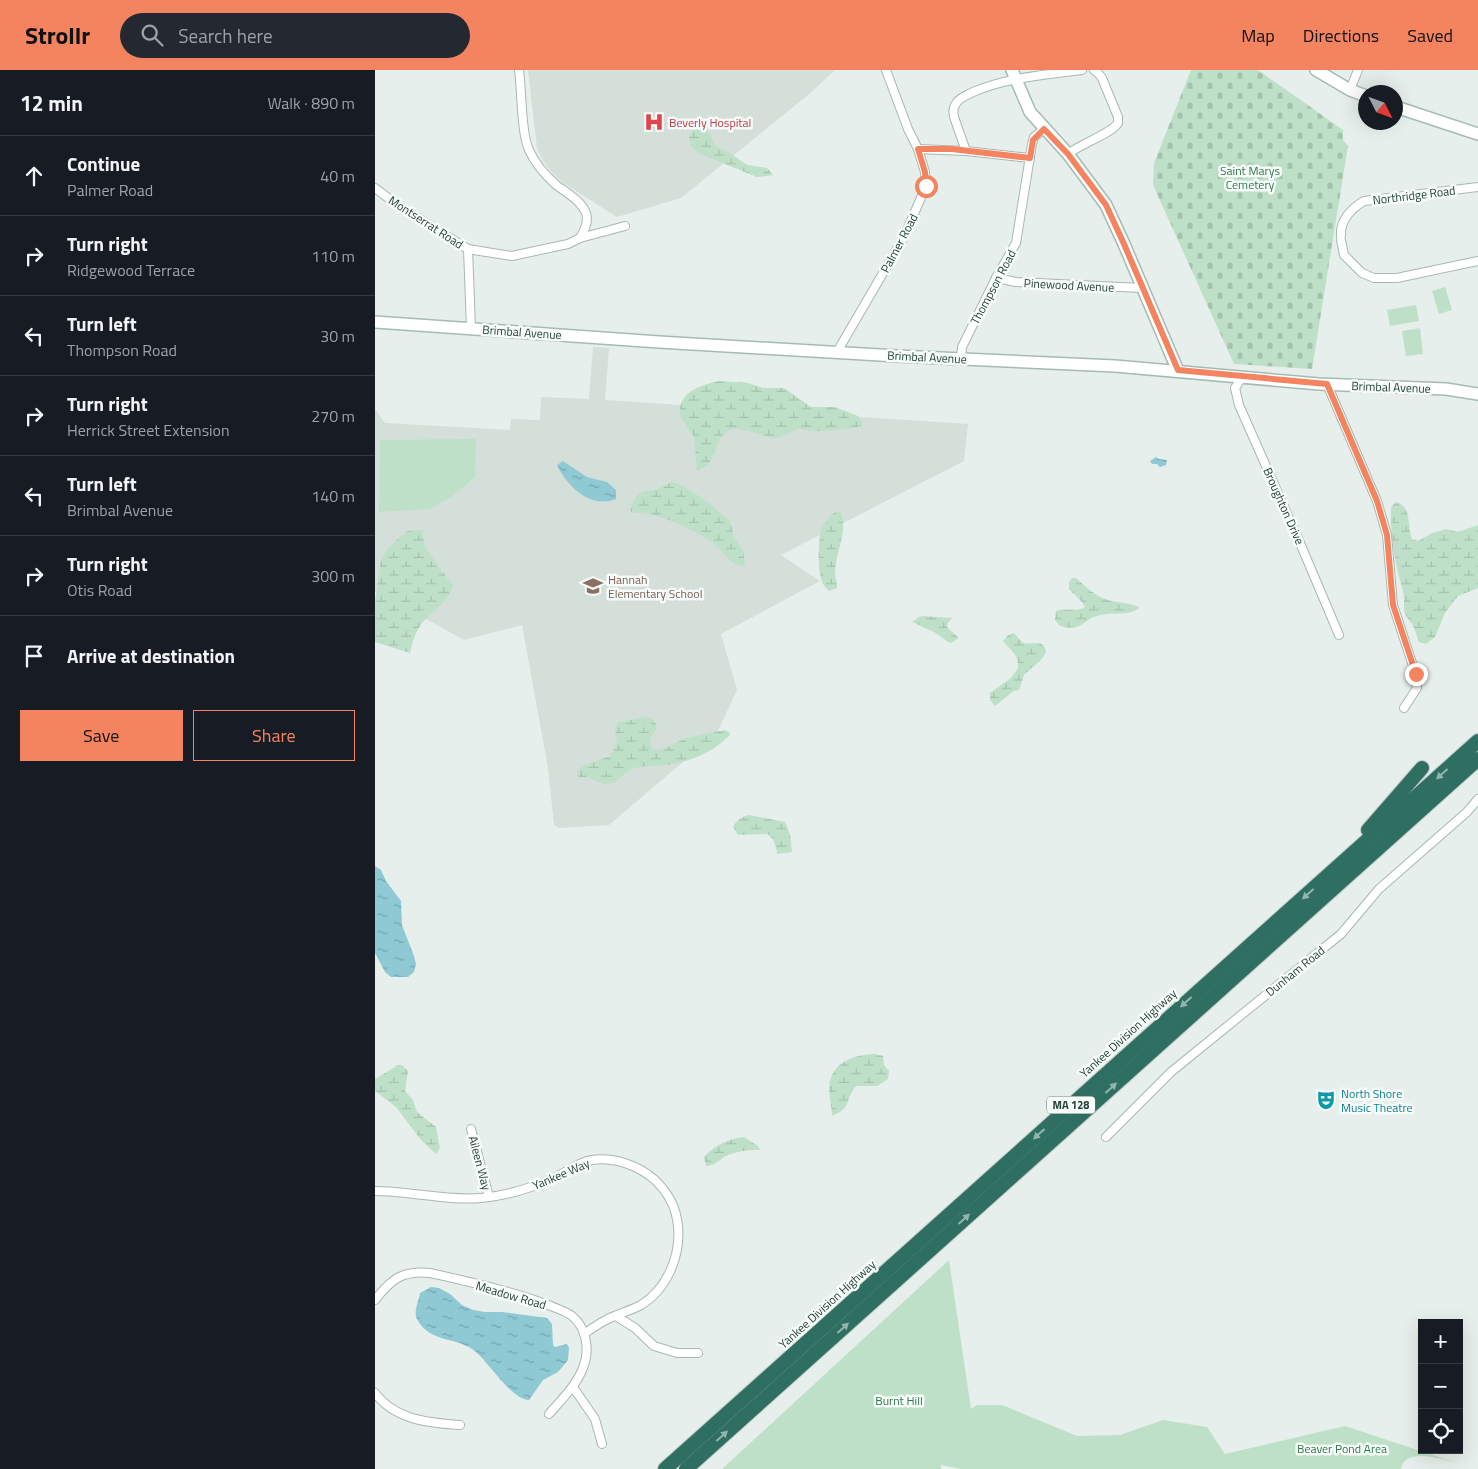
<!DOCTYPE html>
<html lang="en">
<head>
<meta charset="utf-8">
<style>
	body { margin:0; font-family:"Titillium Web",sans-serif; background:#242831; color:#f1f3f6 }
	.controls { position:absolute; right:15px; bottom:15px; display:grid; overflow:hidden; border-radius:0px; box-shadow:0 5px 20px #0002 }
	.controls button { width:45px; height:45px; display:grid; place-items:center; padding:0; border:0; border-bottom:1px solid #363941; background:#171b24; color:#f1f3f6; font:25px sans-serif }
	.compass { position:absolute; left:983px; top:15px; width:45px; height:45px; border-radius:50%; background:#171b24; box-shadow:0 5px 20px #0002; rotate:132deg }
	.stop { position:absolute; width:15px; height:15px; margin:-11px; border:4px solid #f4845f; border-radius:50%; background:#fff }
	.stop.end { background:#f4845f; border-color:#fff; box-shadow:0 1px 5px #0008 }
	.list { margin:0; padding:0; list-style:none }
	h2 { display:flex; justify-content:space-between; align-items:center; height:65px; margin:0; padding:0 20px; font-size:21px }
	h2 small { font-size:16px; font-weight:400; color:#9ea1a6 }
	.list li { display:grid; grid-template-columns:32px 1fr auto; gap:15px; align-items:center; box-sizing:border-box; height:80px; padding:0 20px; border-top:1px solid #363941 }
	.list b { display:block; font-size:19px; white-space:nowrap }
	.list p { margin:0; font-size:16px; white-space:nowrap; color:#9ea1a6 }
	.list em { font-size:16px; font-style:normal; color:#9ea1a6 }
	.actions { display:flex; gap:10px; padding:15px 20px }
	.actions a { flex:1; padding:11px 0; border:1px solid #f4845f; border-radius:0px; text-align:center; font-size:18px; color:#f4845f }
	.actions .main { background:#f4845f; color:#111 }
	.icon { flex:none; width:28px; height:28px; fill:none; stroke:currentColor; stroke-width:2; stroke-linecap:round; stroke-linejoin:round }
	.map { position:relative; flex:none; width:1103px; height:1399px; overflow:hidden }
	header { display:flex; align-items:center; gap:30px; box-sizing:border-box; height:70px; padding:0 25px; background:#f4845f; color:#111 }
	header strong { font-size:24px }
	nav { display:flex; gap:28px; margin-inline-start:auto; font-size:18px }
	.search { width:350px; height:45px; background:#242831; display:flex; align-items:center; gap:12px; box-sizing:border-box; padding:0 18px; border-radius:28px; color:#9ea1a6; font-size:19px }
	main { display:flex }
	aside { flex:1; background:#171b24 }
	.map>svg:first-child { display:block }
	.built { fill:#d4dfda }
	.wetland { fill:url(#wetland-marsh) }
	.cemetery { fill:url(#cemetery-stones) }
	.park { fill:#bfe0c8 }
	.water { fill:url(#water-ripples) }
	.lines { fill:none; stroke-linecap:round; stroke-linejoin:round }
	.street-casing { stroke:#a8b8b2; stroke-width:10 }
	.secondary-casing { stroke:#a4bbb3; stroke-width:14 }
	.highway-casing { stroke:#c2cac8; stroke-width:16 }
	.street { stroke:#fff; stroke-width:8 }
	.secondary { stroke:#fff; stroke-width:11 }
	.highway { stroke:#2f6f62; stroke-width:14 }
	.oneway { fill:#93b5ae }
	.route { stroke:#f4845f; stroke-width:6 }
	.labels { text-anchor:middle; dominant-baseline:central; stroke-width:5; stroke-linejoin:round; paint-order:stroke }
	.shield { fill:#f7fbf9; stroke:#637a73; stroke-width:1 }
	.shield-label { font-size:11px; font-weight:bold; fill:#24423a }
	.health-label { font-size:12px; fill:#be3a42; stroke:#f7fbf9; text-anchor:start }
	.park-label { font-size:12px; fill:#2d7a4b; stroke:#f7fbf9 }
	.street-label { font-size:12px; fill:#24423a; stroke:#f7fbf9 }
	.education-label { font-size:12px; fill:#785e54; stroke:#f7fbf9; text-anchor:start }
	.culture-label { font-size:12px; fill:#0d838f; stroke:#f7fbf9; text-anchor:start }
</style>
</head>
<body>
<header>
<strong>Strollr</strong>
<div class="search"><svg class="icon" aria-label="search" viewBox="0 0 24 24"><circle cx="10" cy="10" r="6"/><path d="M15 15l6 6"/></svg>Search here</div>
<nav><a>Map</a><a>Directions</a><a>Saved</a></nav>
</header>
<main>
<aside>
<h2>12 min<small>Walk · 890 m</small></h2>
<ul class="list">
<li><svg class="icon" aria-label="ahead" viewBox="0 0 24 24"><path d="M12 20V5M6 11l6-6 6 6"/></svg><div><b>Continue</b><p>Palmer Road</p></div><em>40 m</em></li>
<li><svg class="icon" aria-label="right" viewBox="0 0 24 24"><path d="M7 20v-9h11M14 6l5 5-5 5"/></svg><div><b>Turn right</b><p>Ridgewood Terrace</p></div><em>110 m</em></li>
<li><svg class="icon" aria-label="left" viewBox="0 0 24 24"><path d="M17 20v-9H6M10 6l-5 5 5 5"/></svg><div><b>Turn left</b><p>Thompson Road</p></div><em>30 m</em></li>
<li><svg class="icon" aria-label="right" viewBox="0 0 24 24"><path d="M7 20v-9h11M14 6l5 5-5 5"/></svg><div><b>Turn right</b><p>Herrick Street Extension</p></div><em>270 m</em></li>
<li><svg class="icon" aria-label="left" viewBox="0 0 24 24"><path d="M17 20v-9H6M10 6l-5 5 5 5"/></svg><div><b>Turn left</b><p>Brimbal Avenue</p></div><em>140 m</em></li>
<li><svg class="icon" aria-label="right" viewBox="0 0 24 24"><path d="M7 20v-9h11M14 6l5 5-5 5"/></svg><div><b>Turn right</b><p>Otis Road</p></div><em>300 m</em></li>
<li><svg class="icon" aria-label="arrive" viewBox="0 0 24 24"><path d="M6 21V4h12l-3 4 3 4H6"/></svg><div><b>Arrive at destination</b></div></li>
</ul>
<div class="actions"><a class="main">Save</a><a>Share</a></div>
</aside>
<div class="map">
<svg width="1103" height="1399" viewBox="0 0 1103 1399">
	<defs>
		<pattern id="wetland-marsh" width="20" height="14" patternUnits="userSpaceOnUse" patternTransform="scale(1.25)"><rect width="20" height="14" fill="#bfe0c8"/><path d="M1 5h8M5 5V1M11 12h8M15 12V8" fill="none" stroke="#a4c1ad"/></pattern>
		<pattern id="cemetery-stones" width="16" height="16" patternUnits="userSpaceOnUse" patternTransform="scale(1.25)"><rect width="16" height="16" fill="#bfe0c8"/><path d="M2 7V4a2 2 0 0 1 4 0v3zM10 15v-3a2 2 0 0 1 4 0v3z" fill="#a4c1ad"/></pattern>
		<pattern id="water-ripples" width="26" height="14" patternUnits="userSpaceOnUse" patternTransform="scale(1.25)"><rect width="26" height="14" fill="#8ec9d4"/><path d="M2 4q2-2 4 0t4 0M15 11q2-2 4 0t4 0" fill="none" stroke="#74a5ad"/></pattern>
	</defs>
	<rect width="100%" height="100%" fill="#e6efeb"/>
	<g class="built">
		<polygon points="153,0 460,0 433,25 306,128 242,147 190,114 178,104 168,91 162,78"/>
		<polygon points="218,277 234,278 230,330 593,354 589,391 406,485 445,511 346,564 362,620 342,663 234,755 184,758 179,755 173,698 147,555 89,570 0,521 0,339 10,353 135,360 136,349 165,350 166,327 214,329"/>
	</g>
	<g class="wetland">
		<polygon points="324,55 328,55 333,61 340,75 358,85 372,95 392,98 398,105 382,107 325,84 316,76 314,67 317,60"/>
		<path d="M344,311l29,2 15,5h21l27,19h24l23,9 5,6 -2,4c-16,3 -34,6 -50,5 -4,-1 -8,-2 -11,-2 -10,0 -14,9 -25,9 -12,-1 -36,-13 -46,-8 -17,9 -11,37 -32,40l-3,-33 -14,-21c-3,-24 21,-31 39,-35z"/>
		<path d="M297,412c16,3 46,28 58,39l4,16 9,14 2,13 -1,2c-13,0 -19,-12 -27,-20 -17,-14 -65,-37 -85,-33l-2,-4 5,-11 6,-6 16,-3z"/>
		<path d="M1021,432c16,4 11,24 16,37l6,2 14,-8 14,-4 12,3 20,-7v63l-20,8 -13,17 -10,24 -9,7 -7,-2c-2,-6 -4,-12 -7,-18 -2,-3 -5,-6 -7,-10 -2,-7 0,-15 -2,-23 -8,-27 -13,-55 -12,-84z"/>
		<path d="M463,441l3,1c7,22 -5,39 -6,60 0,6 3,11 2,16l-8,3c-4,-4 -7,-7 -8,-13 -3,-9 -3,-38 0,-47 2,-7 10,-18 17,-20z"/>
		<path d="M42,460h5l3,17 28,39c-5,17 -20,24 -31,37 -6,7 -10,20 -12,30l-35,-11v-41l6,-41 7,-12 19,-17z"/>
		<path d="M697,508h4c10,9 19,18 32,22 11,3 20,2 31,7l-1,2c-12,7 -24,3 -38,6 -18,4 -16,17 -40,11l-5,-6 1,-9c9,-4 20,2 29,-4l-4,-6 -12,-12v-7z"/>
		<polygon points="548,546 577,548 573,553 572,557 584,568 576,573 573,572 559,562 537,552 544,547"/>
		<path d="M639,563l9,10c10,2 21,-5 23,9l-4,7 -18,16 -5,15 -5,1 -19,15 -5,-6v-7l21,-15 7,-10c1,-14 -7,-17 -15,-27l5,-6z"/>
		<path d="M272,647c6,1 9,5 10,11 -3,5 -9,11 -6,18 5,12 28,-6 35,-8 13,-3 26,-5 39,-8l4,2 1,3c-21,21 -44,28 -72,31 -9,0 -19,0 -27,3 -8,4 -12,13 -22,15 -12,2 -14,-9 -29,-6l-3,-3v-3l6,-6 27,-10 7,-14 -2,-13 3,-7z"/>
		<path d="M374,745l36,7 5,12 2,18 -15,2c-1,-7 -3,-17 -10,-20l-29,1 -5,-8c3,-7 9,-10 16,-12z"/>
		<path d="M500,984l8,2 1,9 5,6 -1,8 -11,7h-21c-12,13 -2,21 -24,30 0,-10 -3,-19 -3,-28 2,-26 24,-33 46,-34z"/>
		<polygon points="23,995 27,995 33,1001 30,1021 38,1030 42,1042 61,1057 65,1078 61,1084 46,1070 21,1037 0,1021 0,1009"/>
		<path d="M369,1067l14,9 2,4c-13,0 -25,1 -36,7 -7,5 -9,8 -18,9l-2,-9c9,-11 26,-19 40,-20z"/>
	</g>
	<polygon class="cemetery" points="816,0 883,0 968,60 968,70 973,76 937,299 859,294 778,115 779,93"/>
	<g class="park">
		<polygon points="1070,217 1077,240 1064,244 1057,221"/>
		<polygon points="1041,235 1044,251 1015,256 1012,240"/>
		<polygon points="1045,258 1048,284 1031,286 1027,261"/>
		<polygon points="101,369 100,407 76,427 55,439 4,442 5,370"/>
		<path d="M574,1190l22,149 6,-4h25l75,31 43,-1 43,-15 44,7 18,27 120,-28 115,38c-15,-4 -55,-18 -59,5h-440l-20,-4v4h-219z"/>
	</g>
	<g class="water">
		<polygon points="781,387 784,389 792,390 791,395 785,397 782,394 777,394 775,391"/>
		<path d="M188,391l24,16 20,5 9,8v9c-26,10 -48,-12 -59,-34z"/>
		<polygon points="0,796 6,800 11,811 26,831 27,855 39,886 41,894 39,902 33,907 16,907 10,902 0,883"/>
		<path d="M56,1217l8,1 11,6 12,11 11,5 12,2h17l45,6 5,6 1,21 2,2 12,-3 2,4 -1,12 -10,12 -15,8 -14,20c-17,0 -40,-37 -53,-48 -18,-16 -46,-8 -59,-33 -4,-7 2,-18 3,-26z"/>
	</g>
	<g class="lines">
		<defs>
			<g id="street">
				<path d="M144,0c3,22 2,62 10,80 6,13 16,25 26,34 10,8 26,16 31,29 3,9 -2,18 -6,25"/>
				<polyline points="975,20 983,0"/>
				<polyline points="543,79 591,81"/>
				<path d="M693,84c12,-10 43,-20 50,-31v-6l-16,-39 -4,-5 -4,-3"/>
				<path d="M655,88l-64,-7 -12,-34c-1,-6 -1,-10 3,-15 4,-5 11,-7 16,-10 35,-15 72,-17 109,-22"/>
				<polyline points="0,118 21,134 83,173 93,179 105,181 137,186 193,174 205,168 250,156"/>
				<path d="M966,165c-1,-15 11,-27 23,-34l114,-14"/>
				<polyline points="966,170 969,185 987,203 999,208 1022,208 1103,191"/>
				<polyline points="93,179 96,258"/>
				<polyline points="621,208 641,212 767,218"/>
				<polyline points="462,282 529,167 551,116 550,102 543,79 533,59 511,0"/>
				<polyline points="586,288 587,277 621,208 641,173 657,74 659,67 669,59"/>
				<polyline points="867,307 860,318 864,335 925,473 964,565"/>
				<polyline points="952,314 1002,431 1012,465 1018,535 1041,605 1042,618 1029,638"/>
				<polyline points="96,1059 114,1127"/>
				<polyline points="731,1067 796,1002 966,864 1004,819 1092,742 1103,729"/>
				<path d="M0,1121c36,0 70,10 106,7 26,-2 53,-11 77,-22 11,-6 21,-14 34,-16 22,-3 46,5 63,20 14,14 21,27 23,46 3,30 -11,63 -37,79 -11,6 -24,9 -35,15 -8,4 -15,9 -22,14"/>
				<path d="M0,1230c16,-21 28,-30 55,-27 40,9 82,18 121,33 6,3 15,5 21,10 15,12 18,35 11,52 -7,18 -22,32 -34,46"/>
				<polyline points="241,1246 260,1258 279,1276 302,1283 323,1283"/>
				<polyline points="198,1317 220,1349 227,1374"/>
				<path d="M0,1323c20,27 54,30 85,32"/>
			</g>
			<g id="secondary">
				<polyline points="637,0 655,42 693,84 731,135 749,174 803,301"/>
				<polyline points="941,0 975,20 991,26"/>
				<polyline points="1021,37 1103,64"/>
				<polyline points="0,252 284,272 522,286 740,296 944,314 1071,319 1103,324"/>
			</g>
			<g id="highway">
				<polyline points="993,760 1047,698"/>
				<polyline points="290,1399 1103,671"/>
				<polyline points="311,1399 1103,689"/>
			</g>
		</defs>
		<use href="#street" class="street-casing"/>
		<use href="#secondary" class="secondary-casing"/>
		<use href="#highway" class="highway-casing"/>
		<use href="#street" class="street"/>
		<use href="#secondary" class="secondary"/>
		<use href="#highway" class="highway"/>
	</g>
	<defs><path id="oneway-solid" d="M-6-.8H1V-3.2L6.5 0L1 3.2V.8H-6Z" transform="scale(1.25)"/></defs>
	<g class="oneway">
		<use href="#oneway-solid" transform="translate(1067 704) rotate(138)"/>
		<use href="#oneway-solid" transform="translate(933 824) rotate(138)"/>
		<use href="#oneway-solid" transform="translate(811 932) rotate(138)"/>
		<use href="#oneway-solid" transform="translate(736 1018) rotate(-42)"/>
		<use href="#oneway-solid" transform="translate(664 1064) rotate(138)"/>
		<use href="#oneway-solid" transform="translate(589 1149) rotate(-42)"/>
		<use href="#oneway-solid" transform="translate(468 1258) rotate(-42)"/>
		<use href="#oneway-solid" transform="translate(347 1366) rotate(-42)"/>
	</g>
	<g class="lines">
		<polyline class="route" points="551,116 550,102 543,79 577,79 655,88 658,70 669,59 693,84 731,135 749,174 803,300 952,314 1002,431 1012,465 1018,535 1041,604"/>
	</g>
	<defs>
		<symbol id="hospital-bare" viewBox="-9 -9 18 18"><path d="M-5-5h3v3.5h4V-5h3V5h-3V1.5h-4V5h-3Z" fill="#e0444e" stroke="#f7fbf9" stroke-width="2.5" paint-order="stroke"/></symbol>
		<symbol id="school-bare" viewBox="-9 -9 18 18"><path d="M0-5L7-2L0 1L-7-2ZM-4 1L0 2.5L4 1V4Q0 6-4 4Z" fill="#8d6e63" stroke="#f7fbf9" stroke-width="2.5" paint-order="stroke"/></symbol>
		<symbol id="theatre-bare" viewBox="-9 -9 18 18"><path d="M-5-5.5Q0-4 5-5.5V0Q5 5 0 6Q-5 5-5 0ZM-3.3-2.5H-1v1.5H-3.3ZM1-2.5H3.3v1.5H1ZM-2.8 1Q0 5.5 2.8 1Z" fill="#0f9aa8" stroke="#f7fbf9" stroke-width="2.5" paint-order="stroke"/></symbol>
	</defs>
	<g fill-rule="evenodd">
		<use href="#hospital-bare" x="265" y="38" width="28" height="28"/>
		<use href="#school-bare" x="204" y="502" width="28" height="28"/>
		<use href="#theatre-bare" x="937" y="1016" width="28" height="28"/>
	</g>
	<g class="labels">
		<rect class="shield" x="672" y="1026.5" width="48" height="17" rx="4"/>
		<g class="shield-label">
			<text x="696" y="1035">MA 128</text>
		</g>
		<g class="health-label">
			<text x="294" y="52">Beverly Hospital</text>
		</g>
		<g class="park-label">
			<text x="875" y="100">Saint Marys<tspan x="875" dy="14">Cemetery</tspan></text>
			<text x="524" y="1330">Burnt Hill</text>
			<text x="967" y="1378">Beaver Pond Area</text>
		</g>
		<g class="street-label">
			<text transform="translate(1039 125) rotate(-7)">Northridge Road</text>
			<text transform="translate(51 152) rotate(33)">Montserrat Road</text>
			<text transform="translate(524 173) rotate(-62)">Palmer Road</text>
			<text transform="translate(694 215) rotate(3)">Pinewood Avenue</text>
			<text transform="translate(618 217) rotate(-62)">Thompson Road</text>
			<text transform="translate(147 262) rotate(4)">Brimbal Avenue</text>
			<text transform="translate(552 287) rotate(3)">Brimbal Avenue</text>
			<text transform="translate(1016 317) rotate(2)">Brimbal Avenue</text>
			<text transform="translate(909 436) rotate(66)">Broughton Drive</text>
			<text transform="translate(920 901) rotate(-39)">Dunham Road</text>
			<text transform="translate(753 963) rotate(-42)">Yankee Division Highway</text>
			<text transform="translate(105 1093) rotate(75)">Aileen Way</text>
			<text transform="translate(186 1104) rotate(-23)">Yankee Way</text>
			<text transform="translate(136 1225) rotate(16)">Meadow Road</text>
			<text transform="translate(452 1234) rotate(-42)">Yankee Division Highway</text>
		</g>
		<g class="education-label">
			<text x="233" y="509">Hannah<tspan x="233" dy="14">Elementary School</tspan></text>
		</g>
		<g class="culture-label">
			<text x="966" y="1023">North Shore<tspan x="966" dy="14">Music Theatre</tspan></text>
		</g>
	</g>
</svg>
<div class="controls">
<button>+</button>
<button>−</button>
<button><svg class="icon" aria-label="locate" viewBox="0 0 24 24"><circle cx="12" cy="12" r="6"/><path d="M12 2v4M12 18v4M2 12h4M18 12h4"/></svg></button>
</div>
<svg class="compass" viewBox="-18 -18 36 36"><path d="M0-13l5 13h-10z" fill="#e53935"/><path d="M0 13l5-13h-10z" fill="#9ea1a6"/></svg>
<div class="stop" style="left:551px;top:116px"></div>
<div class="stop end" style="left:1041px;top:604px"></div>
</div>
</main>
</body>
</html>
